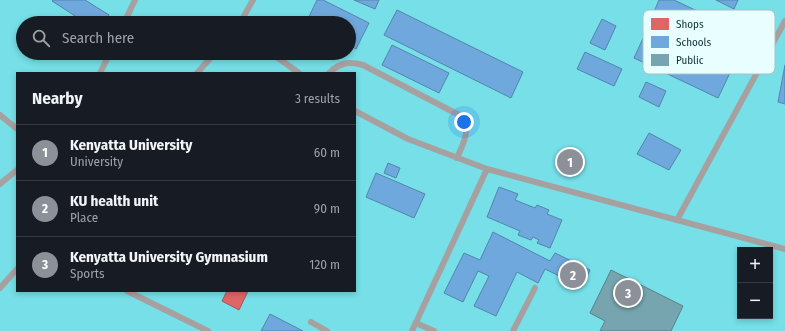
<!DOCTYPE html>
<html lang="en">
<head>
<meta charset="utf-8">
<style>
	body { margin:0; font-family:"Fira Sans Condensed",sans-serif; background:#242831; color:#f1f3f6 }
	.controls { position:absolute; right:12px; bottom:12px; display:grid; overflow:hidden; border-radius:0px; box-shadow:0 2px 6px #0003 }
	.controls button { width:36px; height:36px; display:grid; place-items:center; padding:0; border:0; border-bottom:1px solid #363941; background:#171b24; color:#f1f3f6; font:20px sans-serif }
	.you { position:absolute; left:464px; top:122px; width:14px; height:14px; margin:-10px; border:3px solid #fff; border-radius:50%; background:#1a73e8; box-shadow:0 0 0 6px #1a73e833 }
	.badge { display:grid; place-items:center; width:26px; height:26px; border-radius:50%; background:#8c9099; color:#fff; font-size:13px; font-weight:700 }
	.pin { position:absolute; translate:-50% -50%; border:2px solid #fff; box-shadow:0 1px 4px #0006 }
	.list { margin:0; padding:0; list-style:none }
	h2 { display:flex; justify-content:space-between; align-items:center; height:52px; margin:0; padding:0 16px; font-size:17px }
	h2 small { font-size:13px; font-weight:400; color:#9ea1a6 }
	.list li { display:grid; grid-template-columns:26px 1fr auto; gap:12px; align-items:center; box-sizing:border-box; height:56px; padding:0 16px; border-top:1px solid #363941 }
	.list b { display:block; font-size:15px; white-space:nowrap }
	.list p { margin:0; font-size:13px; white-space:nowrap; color:#9ea1a6 }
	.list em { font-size:13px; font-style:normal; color:#9ea1a6 }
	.icon { flex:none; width:22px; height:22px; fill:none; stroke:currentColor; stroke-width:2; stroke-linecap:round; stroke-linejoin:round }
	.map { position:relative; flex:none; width:785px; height:331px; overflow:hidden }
	.search { position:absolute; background:#171b24; box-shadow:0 2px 6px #0003; left:16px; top:16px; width:340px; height:44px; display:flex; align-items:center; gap:10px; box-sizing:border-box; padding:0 14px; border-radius:22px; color:#9ea1a6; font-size:15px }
	.panel { position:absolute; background:#171b24; box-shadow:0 2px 6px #0003; left:16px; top:72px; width:340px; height:220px; border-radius:0px }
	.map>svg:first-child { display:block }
	.built { fill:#76dfe7; fill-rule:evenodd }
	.shops { fill:#e06666; stroke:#a15758 }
	.schools { fill:#6fa8dc; stroke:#5286ab }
	.public { fill:#76a5af; stroke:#57838b }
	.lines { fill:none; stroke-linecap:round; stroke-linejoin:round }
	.lane { stroke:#a7a0a0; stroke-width:6 }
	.key { fill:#e9feff; stroke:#a7c2c3; stroke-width:1 }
	.key-label { font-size:11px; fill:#0e3538 }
</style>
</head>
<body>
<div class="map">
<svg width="785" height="331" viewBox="0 0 785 331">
	<rect width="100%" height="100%" fill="#93d4d9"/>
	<path class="built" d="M0,0h785v331h-785zM23,23h326v30h-326zM17,73h338v218h-338zM740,250h30v66h-30z"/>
	<polygon class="shops" points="227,291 248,291 239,310 222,301"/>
	<g class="schools">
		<polygon points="53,0 85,0 109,15 104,23 86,23 52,1"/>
		<polygon points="317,0 323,0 369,23 356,49 349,45 349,23 306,23"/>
		<polygon points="354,0 379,0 375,9"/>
		<polygon points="659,0 674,0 748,35 718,98 634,58 645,34 709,64 718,45 653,14"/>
		<polygon points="716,0 738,0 734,9"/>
		<polygon points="397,10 523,72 511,98 384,35"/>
		<polygon points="602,19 616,26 605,50 590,43"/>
		<polygon points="392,45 449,73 439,93 382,65"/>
		<polygon points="585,52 622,69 614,86 577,69"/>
		<polygon points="785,65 785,104 778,102"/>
		<polygon points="646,82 666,91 659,107 639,97"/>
		<polygon points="649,133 681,150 669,170 637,154"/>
		<polygon points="388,163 400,168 396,178 384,173"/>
		<polygon points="376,173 425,194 414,218 366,197"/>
		<polygon points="499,187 518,194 515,200 535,208 537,205 549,210 547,214 562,220 550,248 537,243 539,240 533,237 531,240 518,235 520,231 487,217"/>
		<polygon points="493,232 550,261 555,253 590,270 582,287 545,269 538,283 517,272 496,316 474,306 489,276 478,271 463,302 444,293 464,253 480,260"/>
		<polygon points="270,314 303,331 261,331"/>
	</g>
	<polygon class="public" points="611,270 683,306 671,331 600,331 605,321 590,313"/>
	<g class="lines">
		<g class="lane">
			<polyline points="124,23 135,0"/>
			<polyline points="240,23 253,0"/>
			<polyline points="271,53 299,73"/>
			<polyline points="100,73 110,53"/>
			<polyline points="197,73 215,53"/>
			<path d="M329,73c10,-10 20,-12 34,-8l98,51c11,13 2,28 -4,42"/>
			<polyline points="355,111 408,139 487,169 785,249"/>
			<polyline points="0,115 17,129"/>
			<polyline points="0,184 17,170"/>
			<polyline points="677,220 785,21"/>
			<polyline points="0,288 17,269"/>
			<polyline points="127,291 208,331"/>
			<polyline points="311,322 327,331"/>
			<polyline points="416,323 434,331"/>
			<polyline points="412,331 487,169"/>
			<polyline points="513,331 535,288"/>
		</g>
	</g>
	<rect x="643" y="10" width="132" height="64" rx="6" class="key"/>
	<rect x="651" y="18" width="18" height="12" fill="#e06666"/>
	<rect x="651" y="36" width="18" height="12" fill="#6fa8dc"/>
	<rect x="651" y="54" width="18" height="12" fill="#76a5af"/>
	<g class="key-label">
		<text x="676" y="28">Shops</text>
		<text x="676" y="46">Schools</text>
		<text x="676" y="64">Public</text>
	</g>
</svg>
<div class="controls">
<button>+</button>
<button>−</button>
</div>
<div class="you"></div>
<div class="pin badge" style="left:570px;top:162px">1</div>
<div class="pin badge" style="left:573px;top:275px">2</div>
<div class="pin badge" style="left:628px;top:293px">3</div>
<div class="search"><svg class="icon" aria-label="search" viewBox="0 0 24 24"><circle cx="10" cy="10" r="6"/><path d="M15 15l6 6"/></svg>Search here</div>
<section class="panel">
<h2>Nearby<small>3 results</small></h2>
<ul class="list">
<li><span class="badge">1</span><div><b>Kenyatta University</b><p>University</p></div><em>60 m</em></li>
<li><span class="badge">2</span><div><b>KU health unit</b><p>Place</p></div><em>90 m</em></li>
<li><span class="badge">3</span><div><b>Kenyatta University Gymnasium</b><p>Sports</p></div><em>120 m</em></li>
</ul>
</section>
</div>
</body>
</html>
